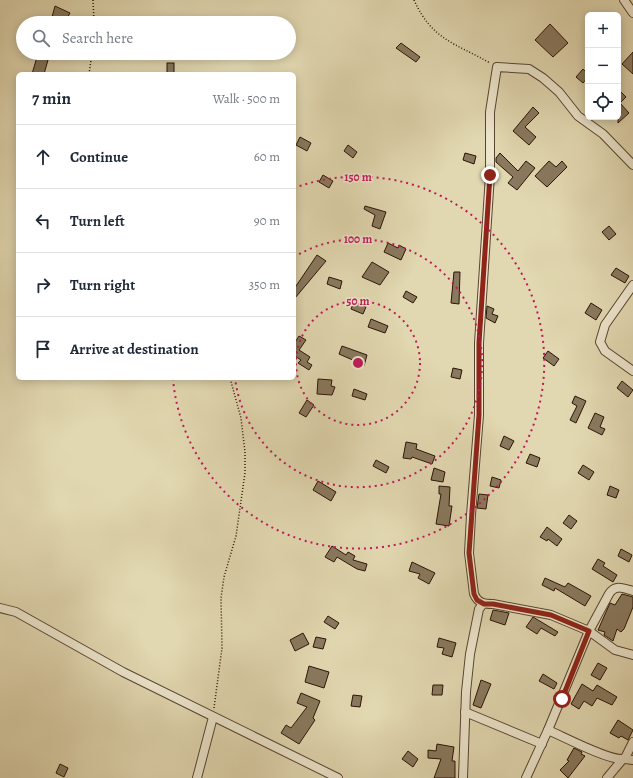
<!DOCTYPE html>
<html lang="en">
<head>
<meta charset="utf-8">
<style>
	body { margin:0; font-family:Alegreya,serif; background:#f2f2f3; color:#1f2937 }
	.controls { position:absolute; right:12px; top:12px; display:grid; overflow:hidden; border-radius:6px; box-shadow:0 2px 10px #0003 }
	.controls button { width:36px; height:36px; display:grid; place-items:center; padding:0; border:0; border-bottom:1px solid #e0e1e3; background:#fff; color:#1f2937; font:20px sans-serif }
	.stop { position:absolute; width:12px; height:12px; margin:-9px; border:3px solid #8f2418; border-radius:50%; background:#fff }
	.stop.end { background:#8f2418; border-color:#fff; box-shadow:0 1px 4px #0008 }
	.list { margin:0; padding:0; list-style:none }
	h2 { display:flex; justify-content:space-between; align-items:center; height:52px; margin:0; padding:0 16px; font-size:17px }
	h2 small { font-size:13px; font-weight:400; color:#747a83 }
	.list li { display:grid; grid-template-columns:26px 1fr auto; gap:12px; align-items:center; box-sizing:border-box; height:64px; padding:0 16px; border-top:1px solid #e0e1e3 }
	.list b { display:block; font-size:15px; white-space:nowrap }
	.list em { font-size:13px; font-style:normal; color:#747a83 }
	.icon { flex:none; width:22px; height:22px; fill:none; stroke:currentColor; stroke-width:2; stroke-linecap:round; stroke-linejoin:round }
	.map { position:relative; flex:none; width:633px; height:778px; overflow:hidden }
	.search { position:absolute; background:#fff; box-shadow:0 2px 10px #0003; left:16px; top:16px; width:280px; height:44px; display:flex; align-items:center; gap:10px; box-sizing:border-box; padding:0 14px; border-radius:22px; color:#747a83; font-size:15px }
	.panel { position:absolute; background:#fff; box-shadow:0 2px 10px #0003; left:16px; top:72px; width:280px; height:308px; border-radius:6px }
	.map>svg:first-child { display:block }
	.building { fill:#89795e; stroke:#2a1406 }
	.lines { fill:none; stroke-linecap:round; stroke-linejoin:round }
	.street-casing { stroke:#584530; stroke-width:10 }
	.path { stroke:#2a1406; stroke-width:1.5; stroke-dasharray:1 2; stroke-linecap:butt }
	.street { stroke:#ece5cc; stroke-width:8 }
	.route { stroke:#8f2418; stroke-width:5 }
	.ring { fill:none; stroke:#c2185b; stroke-width:2; stroke-dasharray:2 4 }
	.centre { fill:#c2185b; stroke:#ece5cc; stroke-width:2 }
	.ring-label { font-size:12px; text-anchor:middle; font-weight:bold; fill:#c2185b; stroke:#ece5cc; stroke-width:3; stroke-linejoin:round; paint-order:stroke }
</style>
</head>
<body>
<div class="map">
<svg width="633" height="778" viewBox="0 0 633 778">
	<rect width="100%" height="100%" fill="#e1d7b0"/>
	<filter id="stains"><feTurbulence type="fractalNoise" baseFrequency=".005" numOctaves="4"/><feColorMatrix values="0 0 0 0 .2 0 0 0 0 .09 0 0 0 0 .02 0 0 0 .5 -.17"/></filter>
	<radialGradient id="worn" r=".72"><stop offset=".6" stop-color="#630" stop-opacity="0"/><stop offset="1" stop-color="#630" stop-opacity=".3"/></radialGradient>
	<g class="building">
		<polygon points="55,6 70,13 66,20 52,17"/>
		<polygon points="550,24 568,43 553,57 535,40"/>
		<polygon points="401,43 420,57 416,62 396,48"/>
		<polygon points="633,52 633,74 622,64"/>
		<polygon points="37,57 48,60 44,74 32,74"/>
		<rect x="167" y="63" width="7" height="11"/>
		<polygon points="583,69 588,74 588,77 583,83 576,77"/>
		<polygon points="618,89 626,97 620,103 629,113 618,123"/>
		<polygon points="533,107 539,113 525,127 536,137 529,145 513,131"/>
		<polygon points="300,137 311,143 307,151 296,145"/>
		<polygon points="348,145 357,152 353,158 344,151"/>
		<polygon points="465,153 476,156 474,164 463,160"/>
		<polygon points="500,153 518,171 526,161 535,168 517,190 508,183 513,177 496,162 496,158"/>
		<polygon points="549,161 556,167 562,161 567,167 547,187 535,176"/>
		<polygon points="323,175 333,181 329,188 319,182"/>
		<polygon points="365,206 386,212 380,229 372,226 375,215 364,209"/>
		<polygon points="609,226 616,234 609,240 602,232"/>
		<polygon points="388,243 398,248 399,245 406,249 401,260 384,252"/>
		<polygon points="317,255 326,261 295,298 294,289"/>
		<polygon points="372,262 389,272 380,285 362,277"/>
		<polygon points="616,268 629,276 625,283 611,275"/>
		<polygon points="454,272 460,272 459,304 451,303"/>
		<polygon points="329,277 342,281 340,289 327,284"/>
		<polygon points="406,291 417,297 413,303 403,297"/>
		<polygon points="354,302 366,307 363,314 351,309"/>
		<polygon points="591,303 602,310 596,320 585,313"/>
		<polygon points="487,306 494,309 492,314 498,316 495,323 486,318"/>
		<polygon points="371,319 388,326 385,333 368,327"/>
		<polygon points="299,336 306,340 299,350 310,357 307,362 312,365 309,370 298,363 301,360 295,356 294,358 294,344"/>
		<polygon points="342,346 367,355 364,366 354,364 355,361 339,354"/>
		<polygon points="548,351 559,359 554,366 543,358"/>
		<polygon points="453,368 462,370 460,379 451,377"/>
		<polygon points="318,379 332,380 331,386 335,387 332,395 317,394"/>
		<polygon points="622,381 633,390 628,397 617,388"/>
		<polygon points="354,389 367,394 365,400 352,396"/>
		<polygon points="575,396 586,401 576,423 570,420 577,406 572,403"/>
		<polygon points="307,400 314,405 306,417 299,413"/>
		<polygon points="595,413 604,417 600,427 605,429 602,435 588,428"/>
		<polygon points="504,436 514,441 509,450 500,446"/>
		<polygon points="406,442 417,444 416,449 435,456 432,464 412,457 411,459 403,458"/>
		<polygon points="530,454 540,458 537,467 526,463"/>
		<polygon points="376,460 389,467 386,473 373,466"/>
		<polygon points="583,465 594,472 589,480 578,473"/>
		<polygon points="434,468 445,472 443,482 431,480"/>
		<polygon points="492,477 501,480 499,488 490,486"/>
		<polygon points="318,481 336,492 331,501 313,490"/>
		<polygon points="439,486 450,487 449,506 452,506 449,526 436,524 441,494 439,494"/>
		<polygon points="610,486 619,490 616,498 607,495"/>
		<polygon points="479,494 488,495 486,509 477,508"/>
		<polygon points="569,515 577,521 571,529 563,523"/>
		<polygon points="547,527 562,539 557,546 548,539 547,541 540,537"/>
		<polygon points="332,546 346,555 348,552 355,556 353,560 367,564 365,571 357,569 337,557 334,562 325,557"/>
		<polygon points="621,549 632,555 629,562 618,556"/>
		<polygon points="598,559 605,563 603,566 617,575 613,582 592,569"/>
		<polygon points="412,562 435,573 429,584 418,578 420,574 409,571"/>
		<polygon points="545,578 565,587 568,583 591,596 585,606 555,588 554,591 542,585"/>
		<polygon points="622,594 633,597 633,607 624,629 621,632 617,629 613,641 604,635 605,632 598,630 610,603 615,605"/>
		<polygon points="493,610 509,613 505,625 490,620"/>
		<polygon points="328,616 339,623 335,629 324,622"/>
		<polygon points="533,617 558,632 555,636 541,628 537,634 526,627"/>
		<polygon points="303,633 309,644 295,651 290,640"/>
		<polygon points="316,637 326,639 323,649 313,647"/>
		<polygon points="439,638 456,643 452,657 442,654 444,648 437,647"/>
		<polygon points="598,663 607,668 600,680 591,675"/>
		<polygon points="309,666 329,672 324,688 305,682"/>
		<polygon points="543,674 557,683 554,689 539,681"/>
		<polygon points="481,680 491,684 481,708 473,705"/>
		<polygon points="582,684 593,691 597,685 617,697 612,705 597,698 592,706 584,701 579,709 571,704"/>
		<polygon points="433,685 443,685 442,695 432,695"/>
		<polygon points="301,693 320,701 313,718 315,720 299,744 281,733 286,725 291,728 307,707 297,703"/>
		<polygon points="353,695 362,696 360,707 351,706"/>
		<polygon points="618,720 633,730 628,740 621,736 619,738 610,733"/>
		<polygon points="437,744 454,747 452,761 455,761 455,778 434,778 441,759 428,758 428,750 436,751"/>
		<polygon points="574,748 582,752 581,754 585,756 568,778 560,770 569,761 567,760"/>
		<polygon points="408,751 418,759 413,767 402,759"/>
		<polygon points="60,764 68,768 64,777 56,773"/>
	</g>
	<g class="lines">
		<defs>
			<g id="street">
				<polyline points="624,0 633,13"/>
				<path d="M633,165l-30,-31 -25,-18 -19,-24 -16,-14 -14,-9 -32,-2 -7,45v63l-11,168v72l-8,100 -2,38 5,41c4,9 9,10 19,10l58,11 38,16 26,19 18,5"/>
				<polyline points="633,285 605,325 600,342 605,351 633,371"/>
				<polyline points="0,608 16,612 123,672 338,778"/>
				<polyline points="465,712 542,744"/>
				<path d="M548,730c16,7 58,29 73,29 4,0 7,0 12,1"/>
				<polyline points="625,758 633,742"/>
				<polyline points="197,778 213,717"/>
				<polyline points="463,778 466,692 470,654 479,609 483,604"/>
				<path d="M526,778l22,-48 41,-99 20,-37c6,-10 14,-6 24,-3"/>
				<polyline points="607,778 622,760"/>
			</g>
		</defs>
		<use href="#street" class="street-casing"/>
		<g class="path">
			<polyline points="93,0 94,23"/>
			<path d="M414,0c18,40 41,43 76,63"/>
			<polyline points="89,74 92,53"/>
			<polyline points="214,708 222,648 221,598 224,577 236,536 245,473 245,452 241,418 230,378"/>
		</g>
		<use href="#street" class="street"/>
	</g>
	<g class="lines">
		<polyline class="route" points="490,175 479,343 479,415 469,553 474,594 477,600 484,604 493,604 551,615 589,631 562,699"/>
	</g>
	<g class="ring">
		<circle cx="358" cy="363" r="62"/>
		<path d="M294 257A124 124 0 1 1 235 378"/>
		<path d="M294 188A186 186 0 1 1 173 379"/>
	</g>
	<circle cx="358" cy="363" r="6" class="centre"/>
	<g class="ring-label">
		<text x="358" y="181">150 m</text>
		<text x="358" y="243">100 m</text>
		<text x="358" y="305">50 m</text>
	</g>
	<rect width="100%" height="100%" filter="url(#stains)"/>
	<rect width="100%" height="100%" fill="url(#worn)"/>
</svg>
<div class="controls">
<button>+</button>
<button>−</button>
<button><svg class="icon" aria-label="locate" viewBox="0 0 24 24"><circle cx="12" cy="12" r="6"/><path d="M12 2v4M12 18v4M2 12h4M18 12h4"/></svg></button>
</div>
<div class="stop" style="left:562px;top:699px"></div>
<div class="stop end" style="left:490px;top:175px"></div>
<div class="search"><svg class="icon" aria-label="search" viewBox="0 0 24 24"><circle cx="10" cy="10" r="6"/><path d="M15 15l6 6"/></svg>Search here</div>
<section class="panel">
<h2>7 min<small>Walk · 500 m</small></h2>
<ul class="list">
<li><svg class="icon" aria-label="ahead" viewBox="0 0 24 24"><path d="M12 20V5M6 11l6-6 6 6"/></svg><div><b>Continue</b></div><em>60 m</em></li>
<li><svg class="icon" aria-label="left" viewBox="0 0 24 24"><path d="M17 20v-9H6M10 6l-5 5 5 5"/></svg><div><b>Turn left</b></div><em>90 m</em></li>
<li><svg class="icon" aria-label="right" viewBox="0 0 24 24"><path d="M7 20v-9h11M14 6l5 5-5 5"/></svg><div><b>Turn right</b></div><em>350 m</em></li>
<li><svg class="icon" aria-label="arrive" viewBox="0 0 24 24"><path d="M6 21V4h12l-3 4 3 4H6"/></svg><div><b>Arrive at destination</b></div></li>
</ul>
</section>
</div>
</body>
</html>
